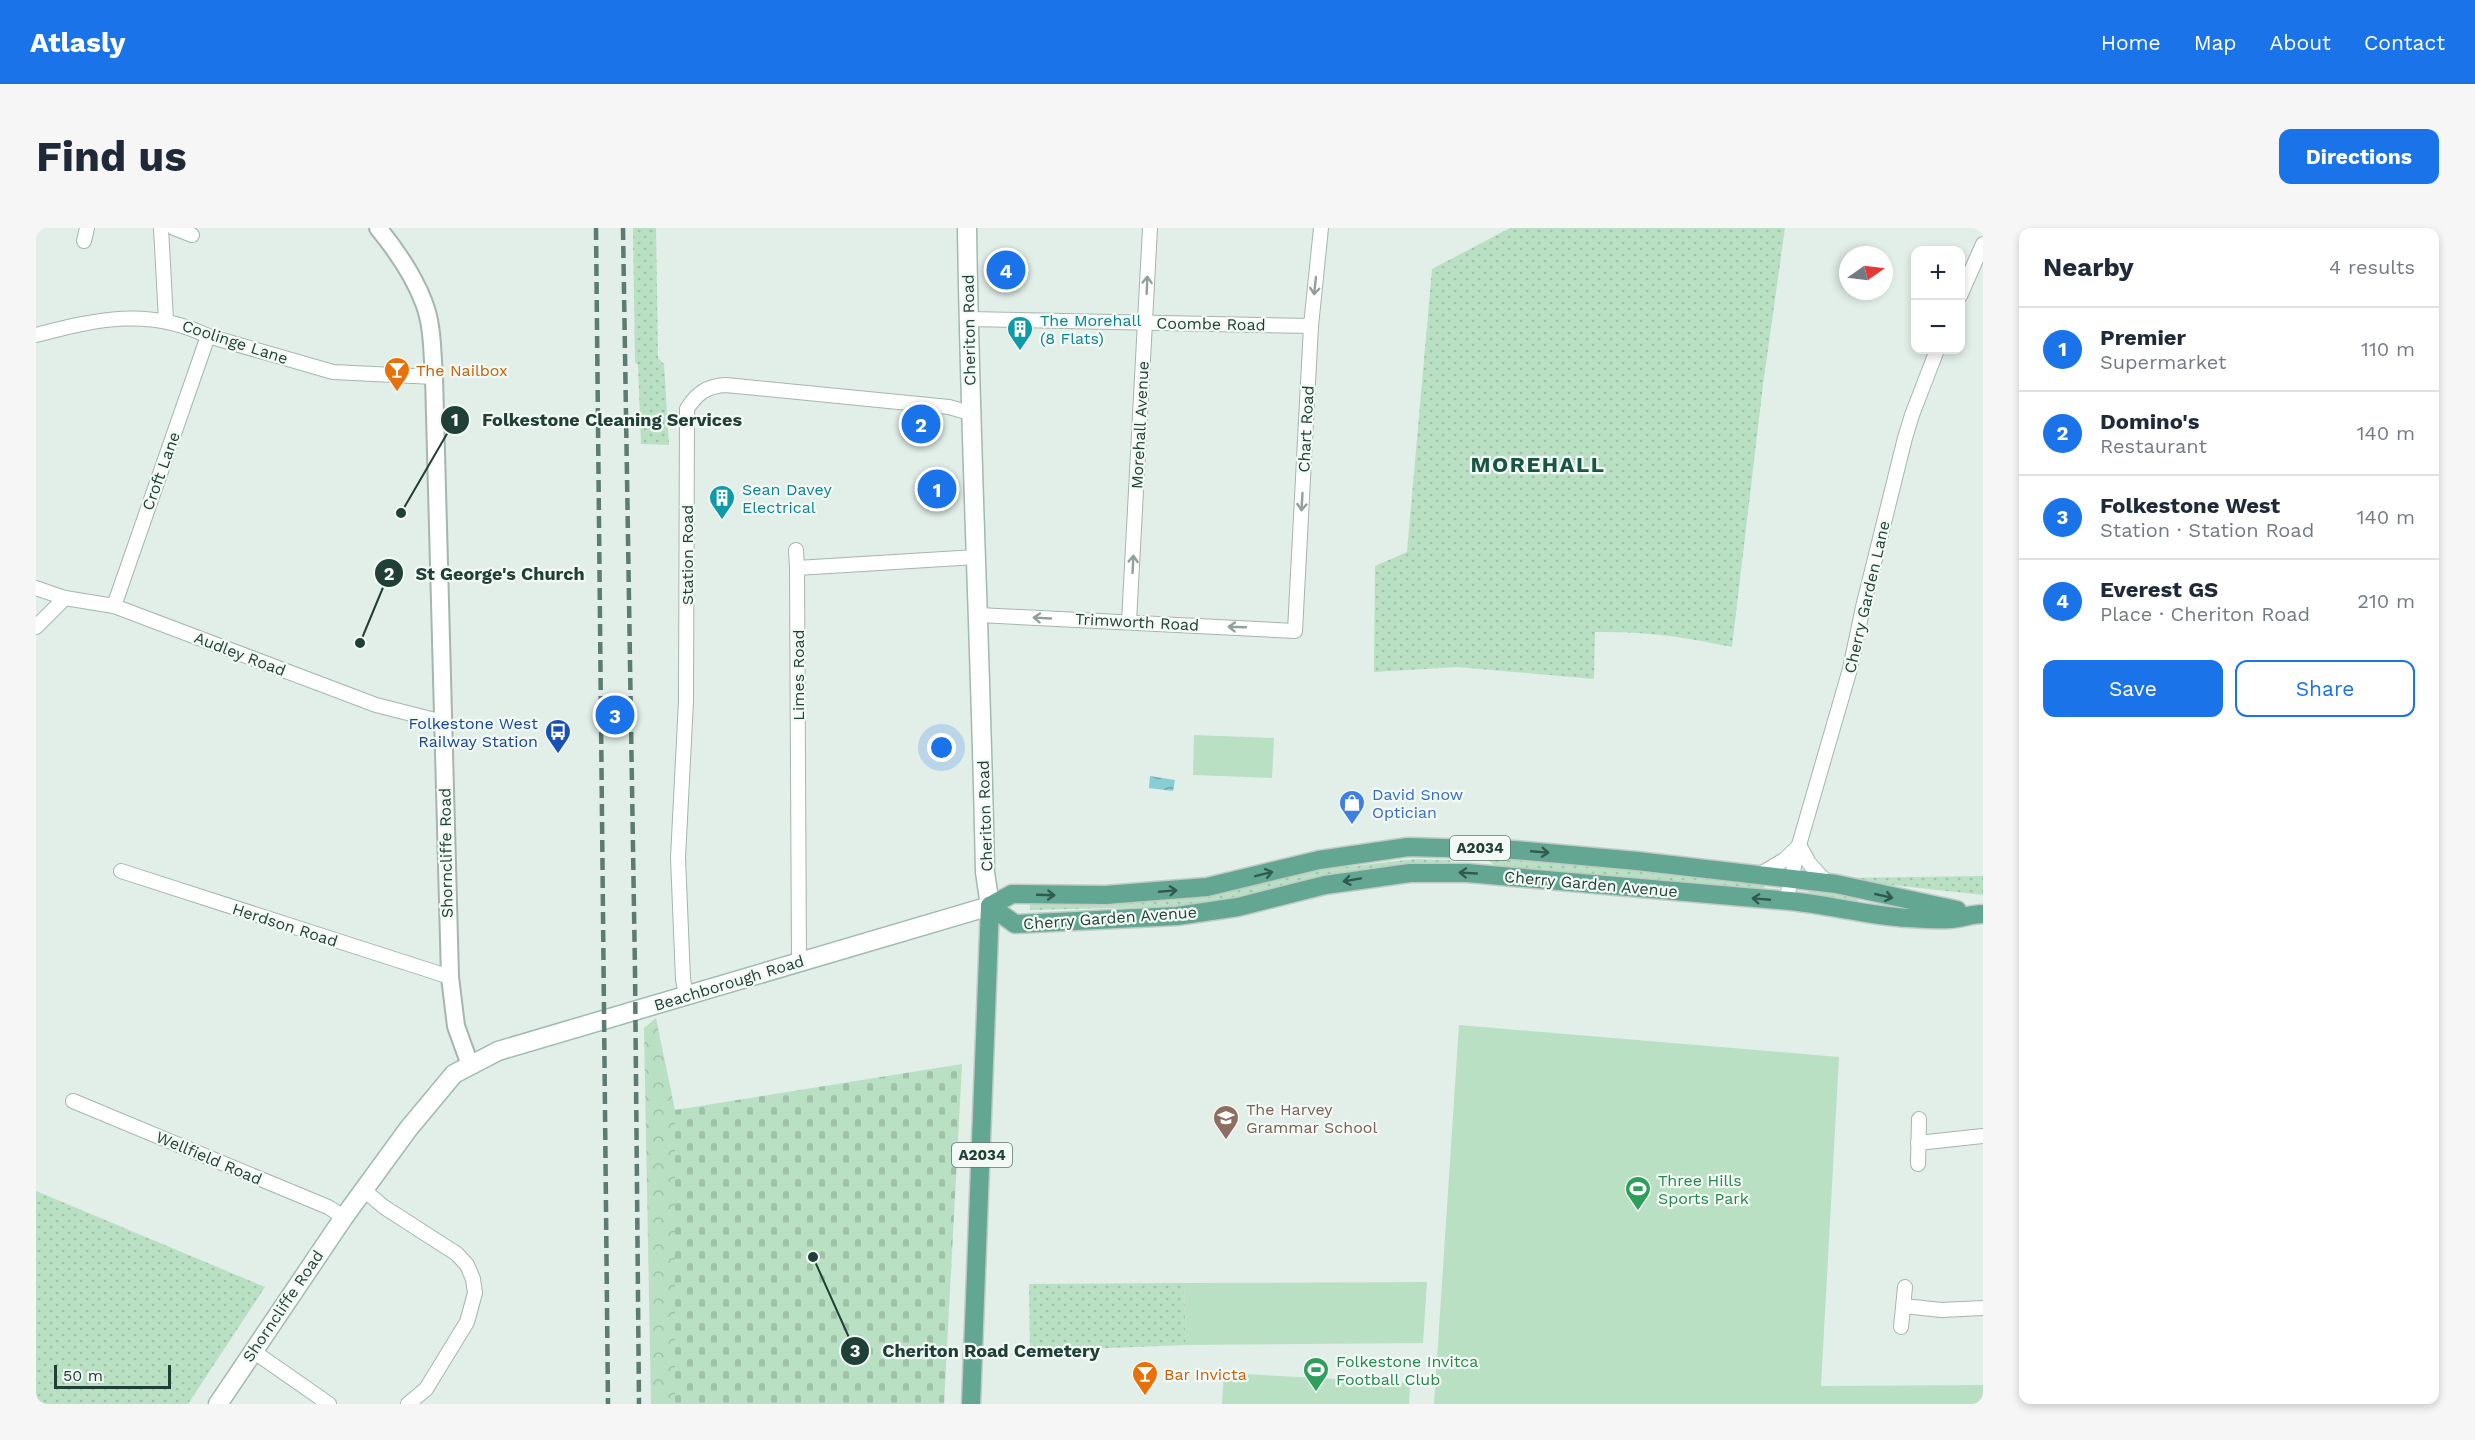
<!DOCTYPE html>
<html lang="en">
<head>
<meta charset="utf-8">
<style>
	body { margin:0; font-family:"Work Sans",sans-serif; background:#f6f6f7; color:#1f2937 }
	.controls { position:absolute; right:18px; top:18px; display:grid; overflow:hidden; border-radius:12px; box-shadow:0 3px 9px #0003 }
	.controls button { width:54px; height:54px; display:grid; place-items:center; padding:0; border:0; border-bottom:2px solid #e0e1e3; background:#fff; color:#1f2937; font:30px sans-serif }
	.compass { position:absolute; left:1803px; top:18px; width:54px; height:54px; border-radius:50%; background:#fff; box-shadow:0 3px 9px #0003; rotate:76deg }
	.scale { position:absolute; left:18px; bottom:15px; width:117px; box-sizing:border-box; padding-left:6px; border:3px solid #204037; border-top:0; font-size:16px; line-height:21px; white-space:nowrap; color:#204037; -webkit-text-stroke:4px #f3faf6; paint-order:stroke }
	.you { position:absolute; left:906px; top:520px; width:21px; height:21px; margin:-15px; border:4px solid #fff; border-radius:50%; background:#1a73e8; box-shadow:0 0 0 9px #1a73e833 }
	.badge { display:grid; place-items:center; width:39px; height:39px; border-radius:50%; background:#1a73e8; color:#fff; font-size:20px; font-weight:700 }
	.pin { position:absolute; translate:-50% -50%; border:3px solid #fff; box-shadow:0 2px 6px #0006 }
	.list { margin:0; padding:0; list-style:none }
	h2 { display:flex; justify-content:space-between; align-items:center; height:78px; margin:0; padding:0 24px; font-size:26px }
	h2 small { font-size:20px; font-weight:400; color:#747a83 }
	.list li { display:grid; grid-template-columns:39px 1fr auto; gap:18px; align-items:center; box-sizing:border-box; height:84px; padding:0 24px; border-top:2px solid #e0e1e3 }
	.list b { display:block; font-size:22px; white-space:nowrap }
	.list p { margin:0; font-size:20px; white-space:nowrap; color:#747a83 }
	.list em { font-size:20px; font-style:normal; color:#747a83 }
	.actions { display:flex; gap:12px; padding:18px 24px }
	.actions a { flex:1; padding:14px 0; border:2px solid #1a73e8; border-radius:12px; text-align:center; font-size:21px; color:#1a73e8 }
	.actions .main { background:#1a73e8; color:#fff }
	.map { position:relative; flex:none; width:1947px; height:1176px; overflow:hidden; border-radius:12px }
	header { display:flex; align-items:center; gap:36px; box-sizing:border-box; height:84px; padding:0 30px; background:#1a73e8; color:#fff }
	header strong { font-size:28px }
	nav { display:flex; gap:33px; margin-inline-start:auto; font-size:21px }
	.intro { display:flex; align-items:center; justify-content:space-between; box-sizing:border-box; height:144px; padding:0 36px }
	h1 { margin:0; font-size:42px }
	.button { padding:15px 27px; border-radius:12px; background:#1a73e8; color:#fff; font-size:21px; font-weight:700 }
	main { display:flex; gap:36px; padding:0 36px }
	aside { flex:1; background:#fff; border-radius:12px; box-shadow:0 3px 9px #0003 }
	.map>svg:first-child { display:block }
	.green { fill:url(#green-dots) }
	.forest { fill:url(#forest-crowns) }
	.cemetery { fill:url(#cemetery-stones) }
	.pitch { fill:#b9e0c3 }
	.water { fill:url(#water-waves) }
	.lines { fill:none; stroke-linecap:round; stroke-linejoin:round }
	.minor-casing { stroke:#a4b6af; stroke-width:16 }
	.tertiary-casing { stroke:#a4b6af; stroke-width:20 }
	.secondary-casing { stroke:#9fbab0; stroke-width:21 }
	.primary-casing { stroke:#c1cac7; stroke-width:21 }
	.minor { stroke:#fff; stroke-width:14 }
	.tertiary { stroke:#fff; stroke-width:16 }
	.secondary { stroke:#fff; stroke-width:18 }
	.primary { stroke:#63a793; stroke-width:18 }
	.rail { stroke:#5b7c72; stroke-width:4.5; stroke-dasharray:12 6; stroke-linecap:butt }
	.oneway { stroke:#90a09b }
	.oneway2 { stroke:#315a4e }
	.labels { text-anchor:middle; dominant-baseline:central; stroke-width:4.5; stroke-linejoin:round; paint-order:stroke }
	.shield { fill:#f3faf6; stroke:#5f7870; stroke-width:1.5 }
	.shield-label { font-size:15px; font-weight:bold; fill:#204037 }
	.culture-label { font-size:16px; fill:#0d838f; stroke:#f3faf6; text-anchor:start }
	.street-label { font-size:16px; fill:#204037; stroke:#f3faf6 }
	.food-label { font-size:16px; fill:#c56008; stroke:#f3faf6; text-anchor:start }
	.transit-label { font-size:16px; fill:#164399; stroke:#f3faf6; text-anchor:end }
	.shop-label { font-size:16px; fill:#366cbe; stroke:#f3faf6; text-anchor:start }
	.education-label { font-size:16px; fill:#785e54; stroke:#f3faf6; text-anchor:start }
	.leisure-label { font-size:16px; fill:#27864d; stroke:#f3faf6; text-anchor:start }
	.district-label { font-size:22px; font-weight:bold; letter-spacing:1.5px; fill:#1a5444; stroke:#f3faf6 }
	.leader { fill:none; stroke:#204037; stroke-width:2 }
	.callout-dot { fill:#204037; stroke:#f3faf6; stroke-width:2 }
	.mark-label { font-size:18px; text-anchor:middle; font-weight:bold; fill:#fff }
	.callout-label { font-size:18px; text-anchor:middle; font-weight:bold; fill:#204037; stroke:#f3faf6; stroke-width:4.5; stroke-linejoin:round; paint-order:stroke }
</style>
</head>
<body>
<header>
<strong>Atlasly</strong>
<nav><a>Home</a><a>Map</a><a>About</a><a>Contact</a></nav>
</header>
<div class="intro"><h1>Find us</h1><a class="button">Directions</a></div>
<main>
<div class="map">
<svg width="1947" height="1176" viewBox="0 0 1947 1176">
	<defs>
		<pattern id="green-dots" width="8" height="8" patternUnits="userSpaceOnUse" patternTransform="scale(1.5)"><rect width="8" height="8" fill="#b9e0c3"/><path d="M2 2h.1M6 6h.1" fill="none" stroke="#9fc1a8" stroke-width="1.8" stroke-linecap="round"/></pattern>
		<pattern id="forest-crowns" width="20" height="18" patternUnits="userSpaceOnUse" patternTransform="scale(1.5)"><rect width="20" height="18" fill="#b9e0c3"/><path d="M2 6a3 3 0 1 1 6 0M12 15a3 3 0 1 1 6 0" fill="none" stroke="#9fc1a8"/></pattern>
		<pattern id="cemetery-stones" width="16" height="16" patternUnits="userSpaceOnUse" patternTransform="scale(1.5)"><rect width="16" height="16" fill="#b9e0c3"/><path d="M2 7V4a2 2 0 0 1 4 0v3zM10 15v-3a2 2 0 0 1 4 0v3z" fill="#9fc1a8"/></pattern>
		<pattern id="water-waves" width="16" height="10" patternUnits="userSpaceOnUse" patternTransform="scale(1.5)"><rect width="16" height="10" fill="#86cdd7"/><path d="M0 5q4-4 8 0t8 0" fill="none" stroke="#6da8af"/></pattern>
	</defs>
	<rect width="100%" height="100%" fill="#e2eee8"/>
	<g class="green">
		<polygon points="597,0 620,0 622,130 628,136 633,217 605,216 602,137 599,134"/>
		<path d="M1474,0h275l-22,157 -31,262c-47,-10 -88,-16 -137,-15l-1,47 -137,-12 -83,5 1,-106 32,-14 25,-283z"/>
		<polygon points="1455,628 1552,636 1729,656 1729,659 1724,663 1458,637 1453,633"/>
		<polygon points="1378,631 1413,632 1416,634 1331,641 1159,678 994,682 994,673 1013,676 1142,670 1282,642"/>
		<polygon points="1947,648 1947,667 1810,652 1810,650"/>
		<path d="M1770,660l55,8 -4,5c-16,-1 -44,3 -51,-13z"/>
		<polygon points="0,963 229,1059 152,1176 0,1176"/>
		<polygon points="1148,1055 1150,1117 994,1123 993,1056"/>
	</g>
	<polygon class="forest" points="620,790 639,882 639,1176 615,1176 608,800"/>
	<polygon class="cemetery" points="926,836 908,1176 639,1176 639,882"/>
	<g class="pitch">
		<polygon points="1158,507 1238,510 1236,550 1157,547"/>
		<polygon points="1423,797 1803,829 1785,1158 1947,1157 1947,1176 1398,1176"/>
		<polygon points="1391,1054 1387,1115 1150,1117 1148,1055"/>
		<polygon points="1188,1145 1374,1155 1373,1176 1186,1176"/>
	</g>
	<polygon class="water" points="1114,548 1139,552 1137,563 1113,560"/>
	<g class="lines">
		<defs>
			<g id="minor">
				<polyline points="125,0 130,92"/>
				<polyline points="138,0 156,7"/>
				<polyline points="48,13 51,0"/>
				<polyline points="1924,68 1947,16"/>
				<polyline points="932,91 1275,98"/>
				<path d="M0,107c61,-16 113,-28 172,1l125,36 101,5"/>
				<polyline points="760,322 761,340"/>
				<polyline points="0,360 29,370 78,378 340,477 407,494"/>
				<polyline points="78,378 172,108"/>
				<polyline points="943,387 1259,403 1275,98 1285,0"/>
				<polyline points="1093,394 1114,0"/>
				<polyline points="0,399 29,370"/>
				<polyline points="1763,617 1773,635 1791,655"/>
				<polyline points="85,643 414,749"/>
				<polyline points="1721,648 1748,632 1762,619"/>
				<polyline points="1750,673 1763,617 1814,441 1827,379 1869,210 1876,187 1901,122"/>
				<polyline points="763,734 761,340 940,329"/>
				<path d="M650,767l-3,-16 -5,-121 8,-157 1,-292c10,-16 20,-23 39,-24l223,22 21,6"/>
				<polyline points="37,873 292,979 308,989"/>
				<polyline points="1882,915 1947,908"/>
				<polyline points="1882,936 1883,891"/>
				<polyline points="328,962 348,979 421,1026 431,1037 437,1051 439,1065 431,1094 390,1161 372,1176"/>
				<polyline points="1868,1078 1905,1082 1947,1080"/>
				<polyline points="1865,1099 1869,1059"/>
				<polyline points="217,1123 293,1176"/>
			</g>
			<path id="tertiary" d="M342,0c18,22 36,48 46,75 9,23 8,50 10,74l16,600 6,49 14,39"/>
			<path id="secondary" d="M182,1176l126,-187 65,-89 45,-54 44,-23 492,-145 -5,-34c-4,-215 -15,-429 -18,-644"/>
			<g id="primary">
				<path d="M954,678l25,18 162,-8 61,-9 87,-22 85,-12h57l323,28c41,4 79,15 119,17 14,1 29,2 42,1 11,-1 21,-5 32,-5"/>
				<polyline points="954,678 976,666 1069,667 1171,659 1283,632 1372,619 1479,622 1601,633 1800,656 1921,682"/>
				<polyline points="935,1176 954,678"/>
			</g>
		</defs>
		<use href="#minor" class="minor-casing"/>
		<use href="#tertiary" class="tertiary-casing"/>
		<use href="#secondary" class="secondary-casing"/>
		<use href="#primary" class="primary-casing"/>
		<use href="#minor" class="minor"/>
		<use href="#tertiary" class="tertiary"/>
		<use href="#secondary" class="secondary"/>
		<use href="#primary" class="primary"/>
		<g class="rail">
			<polyline points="560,0 572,1176"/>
			<polyline points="587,0 599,743 603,1176"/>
		</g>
	</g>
	<defs><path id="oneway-shaft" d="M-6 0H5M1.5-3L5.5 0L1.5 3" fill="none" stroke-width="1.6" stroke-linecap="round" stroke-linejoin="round" transform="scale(1.5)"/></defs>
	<g class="oneway">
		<use href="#oneway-shaft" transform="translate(1111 57) rotate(-88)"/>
		<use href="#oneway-shaft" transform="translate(1279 58) rotate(96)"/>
		<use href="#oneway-shaft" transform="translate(1266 274) rotate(93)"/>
		<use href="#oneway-shaft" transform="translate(1097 336) rotate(-87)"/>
		<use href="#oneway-shaft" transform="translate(1006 390) rotate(-177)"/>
		<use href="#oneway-shaft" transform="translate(1201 399) rotate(-178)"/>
	</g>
	<g class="oneway2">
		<use href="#oneway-shaft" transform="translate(1504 624) rotate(5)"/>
		<use href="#oneway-shaft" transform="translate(1432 645) rotate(-177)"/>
		<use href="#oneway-shaft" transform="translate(1228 646) rotate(-14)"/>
		<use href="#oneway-shaft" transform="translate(1316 652) rotate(170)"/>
		<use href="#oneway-shaft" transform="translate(1132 663) rotate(-5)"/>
		<use href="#oneway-shaft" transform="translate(1010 667) rotate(2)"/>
		<use href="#oneway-shaft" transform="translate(1848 668) rotate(13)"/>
		<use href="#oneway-shaft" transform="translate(1725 671) rotate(-175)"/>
	</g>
	<defs>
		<symbol id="building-pin" viewBox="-11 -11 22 30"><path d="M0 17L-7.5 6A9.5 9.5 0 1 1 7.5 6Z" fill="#0f9aa8" stroke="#f3faf6"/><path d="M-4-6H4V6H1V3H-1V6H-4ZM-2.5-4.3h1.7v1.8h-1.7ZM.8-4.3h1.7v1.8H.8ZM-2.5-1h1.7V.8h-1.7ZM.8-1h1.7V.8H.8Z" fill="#fff"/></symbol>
		<symbol id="bar-pin" viewBox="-11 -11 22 30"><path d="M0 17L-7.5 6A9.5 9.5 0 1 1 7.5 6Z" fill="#e8710a" stroke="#f3faf6"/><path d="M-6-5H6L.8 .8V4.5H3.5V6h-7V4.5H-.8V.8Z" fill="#fff"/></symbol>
		<symbol id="bus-pin" viewBox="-11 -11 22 30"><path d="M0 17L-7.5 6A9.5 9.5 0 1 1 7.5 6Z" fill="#1a4fb4" stroke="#f3faf6"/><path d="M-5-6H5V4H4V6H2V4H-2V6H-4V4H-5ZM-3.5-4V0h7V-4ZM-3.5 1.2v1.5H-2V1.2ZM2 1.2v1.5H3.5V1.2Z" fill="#fff"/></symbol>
		<symbol id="shop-pin" viewBox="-11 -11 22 30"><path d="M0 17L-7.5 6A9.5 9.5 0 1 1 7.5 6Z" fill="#3f7fe0" stroke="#f3faf6"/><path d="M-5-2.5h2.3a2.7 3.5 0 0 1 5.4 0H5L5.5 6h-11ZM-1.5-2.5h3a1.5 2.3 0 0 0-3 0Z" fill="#fff"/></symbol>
		<symbol id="school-pin" viewBox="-11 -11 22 30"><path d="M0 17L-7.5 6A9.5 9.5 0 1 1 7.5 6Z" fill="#8d6e63" stroke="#f3faf6"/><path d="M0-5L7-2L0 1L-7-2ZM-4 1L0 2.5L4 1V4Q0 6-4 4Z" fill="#fff"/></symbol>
		<symbol id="stadium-pin" viewBox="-11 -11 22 30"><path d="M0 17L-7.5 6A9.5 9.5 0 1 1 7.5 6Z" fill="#2e9e5b" stroke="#f3faf6"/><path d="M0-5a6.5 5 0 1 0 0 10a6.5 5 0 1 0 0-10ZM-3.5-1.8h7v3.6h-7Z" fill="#fff"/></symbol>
	</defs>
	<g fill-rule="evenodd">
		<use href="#building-pin" x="969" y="86" width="30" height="40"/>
		<use href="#bar-pin" x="346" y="127" width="30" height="40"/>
		<use href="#building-pin" x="671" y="255" width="30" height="40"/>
		<use href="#bus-pin" x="507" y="489" width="30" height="40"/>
		<use href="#shop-pin" x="1301" y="560" width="30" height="40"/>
		<use href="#school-pin" x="1175" y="875" width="30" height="40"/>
		<use href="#stadium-pin" x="1587" y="946" width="30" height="40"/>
		<use href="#stadium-pin" x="1265" y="1127" width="30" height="40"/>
		<use href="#bar-pin" x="1094" y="1131" width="30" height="40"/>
	</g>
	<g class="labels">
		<g class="shield">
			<rect x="1414" y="608" width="60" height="24" rx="4.5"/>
			<rect x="916" y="915" width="60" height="24" rx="4.5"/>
		</g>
		<g class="shield-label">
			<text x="1444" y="620">A2034</text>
			<text x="946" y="927">A2034</text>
		</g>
		<g class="culture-label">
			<text x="1004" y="92">The Morehall<tspan x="1004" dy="18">(8 Flats)</tspan></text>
			<text x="706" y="261">Sean Davey<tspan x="706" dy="18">Electrical</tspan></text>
		</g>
		<g class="street-label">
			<text transform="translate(1175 96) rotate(1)">Coombe Road</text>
			<text transform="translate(933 102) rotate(-91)">Cheriton Road</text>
			<text transform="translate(199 114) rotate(18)">Coolinge Lane</text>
			<text transform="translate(1104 197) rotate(-87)">Morehall Avenue</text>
			<text transform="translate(1270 201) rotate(-87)">Chart Road</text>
			<text transform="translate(125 243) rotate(-70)">Croft Lane</text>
			<text transform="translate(651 327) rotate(-90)">Station Road</text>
			<text transform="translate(1831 369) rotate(-77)">Cherry Garden Lane</text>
			<text transform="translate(1101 394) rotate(3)">Trimworth Road</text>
			<text transform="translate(204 426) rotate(21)">Audley Road</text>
			<text transform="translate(762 447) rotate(-90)">Limes Road</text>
			<text transform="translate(949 588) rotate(-92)">Cheriton Road</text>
			<text transform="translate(410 625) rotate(-91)">Shorncliffe Road</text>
			<text transform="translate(1555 656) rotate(5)">Cherry Garden Avenue</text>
			<text transform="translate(1074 690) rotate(-4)">Cherry Garden Avenue</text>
			<text transform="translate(249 697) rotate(18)">Herdson Road</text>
			<text transform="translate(693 755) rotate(-17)">Beachborough Road</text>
			<text transform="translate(173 930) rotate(23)">Wellfield Road</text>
			<text transform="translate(247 1078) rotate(-56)">Shorncliffe Road</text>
		</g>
		<g class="food-label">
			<text x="380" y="142">The Nailbox</text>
			<text x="1128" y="1146">Bar Invicta</text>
		</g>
		<g class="transit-label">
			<text x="502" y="495">Folkestone West<tspan x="502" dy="18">Railway Station</tspan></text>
		</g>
		<g class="shop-label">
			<text x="1336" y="566">David Snow<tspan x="1336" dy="18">Optician</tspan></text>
		</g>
		<g class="education-label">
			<text x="1210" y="881">The Harvey<tspan x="1210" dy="18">Grammar School</tspan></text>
		</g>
		<g class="leisure-label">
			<text x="1622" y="952">Three Hills<tspan x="1622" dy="18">Sports Park</tspan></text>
			<text x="1300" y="1133">Folkestone Invitca<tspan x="1300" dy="18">Football Club</tspan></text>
		</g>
		<g class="district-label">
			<text x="1502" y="236">MOREHALL</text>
		</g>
	</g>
	<path class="leader" d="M365 285L419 192M324 415L353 345M777 1029L819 1123"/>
	<g class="callout-dot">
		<circle cx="365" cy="285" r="6"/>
		<circle cx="324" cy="415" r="6"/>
		<circle cx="777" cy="1029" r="6"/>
		<circle cx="419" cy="192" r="15"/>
		<circle cx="353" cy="345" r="15"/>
		<circle cx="819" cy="1123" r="15"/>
	</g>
	<g class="mark-label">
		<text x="419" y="198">1</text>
		<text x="353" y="352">2</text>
		<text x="819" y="1129">3</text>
	</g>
	<g class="callout-label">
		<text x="576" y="198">Folkestone Cleaning Services</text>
		<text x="464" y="352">St George's Church</text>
		<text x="955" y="1129">Cheriton Road Cemetery</text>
	</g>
</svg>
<div class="controls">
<button>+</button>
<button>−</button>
</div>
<svg class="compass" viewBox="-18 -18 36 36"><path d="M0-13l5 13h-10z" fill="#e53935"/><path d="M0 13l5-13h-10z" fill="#747a83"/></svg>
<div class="scale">50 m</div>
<div class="you"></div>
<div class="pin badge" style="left:901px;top:261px">1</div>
<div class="pin badge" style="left:885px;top:196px">2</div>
<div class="pin badge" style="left:579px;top:487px">3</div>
<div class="pin badge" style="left:970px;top:42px">4</div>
</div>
<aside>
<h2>Nearby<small>4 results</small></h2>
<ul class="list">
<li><span class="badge">1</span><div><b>Premier</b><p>Supermarket</p></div><em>110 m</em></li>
<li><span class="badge">2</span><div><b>Domino's</b><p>Restaurant</p></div><em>140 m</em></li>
<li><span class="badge">3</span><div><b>Folkestone West</b><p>Station · Station Road</p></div><em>140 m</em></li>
<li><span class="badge">4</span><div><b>Everest GS</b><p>Place · Cheriton Road</p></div><em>210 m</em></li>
</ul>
<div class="actions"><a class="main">Save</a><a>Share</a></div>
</aside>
</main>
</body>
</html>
